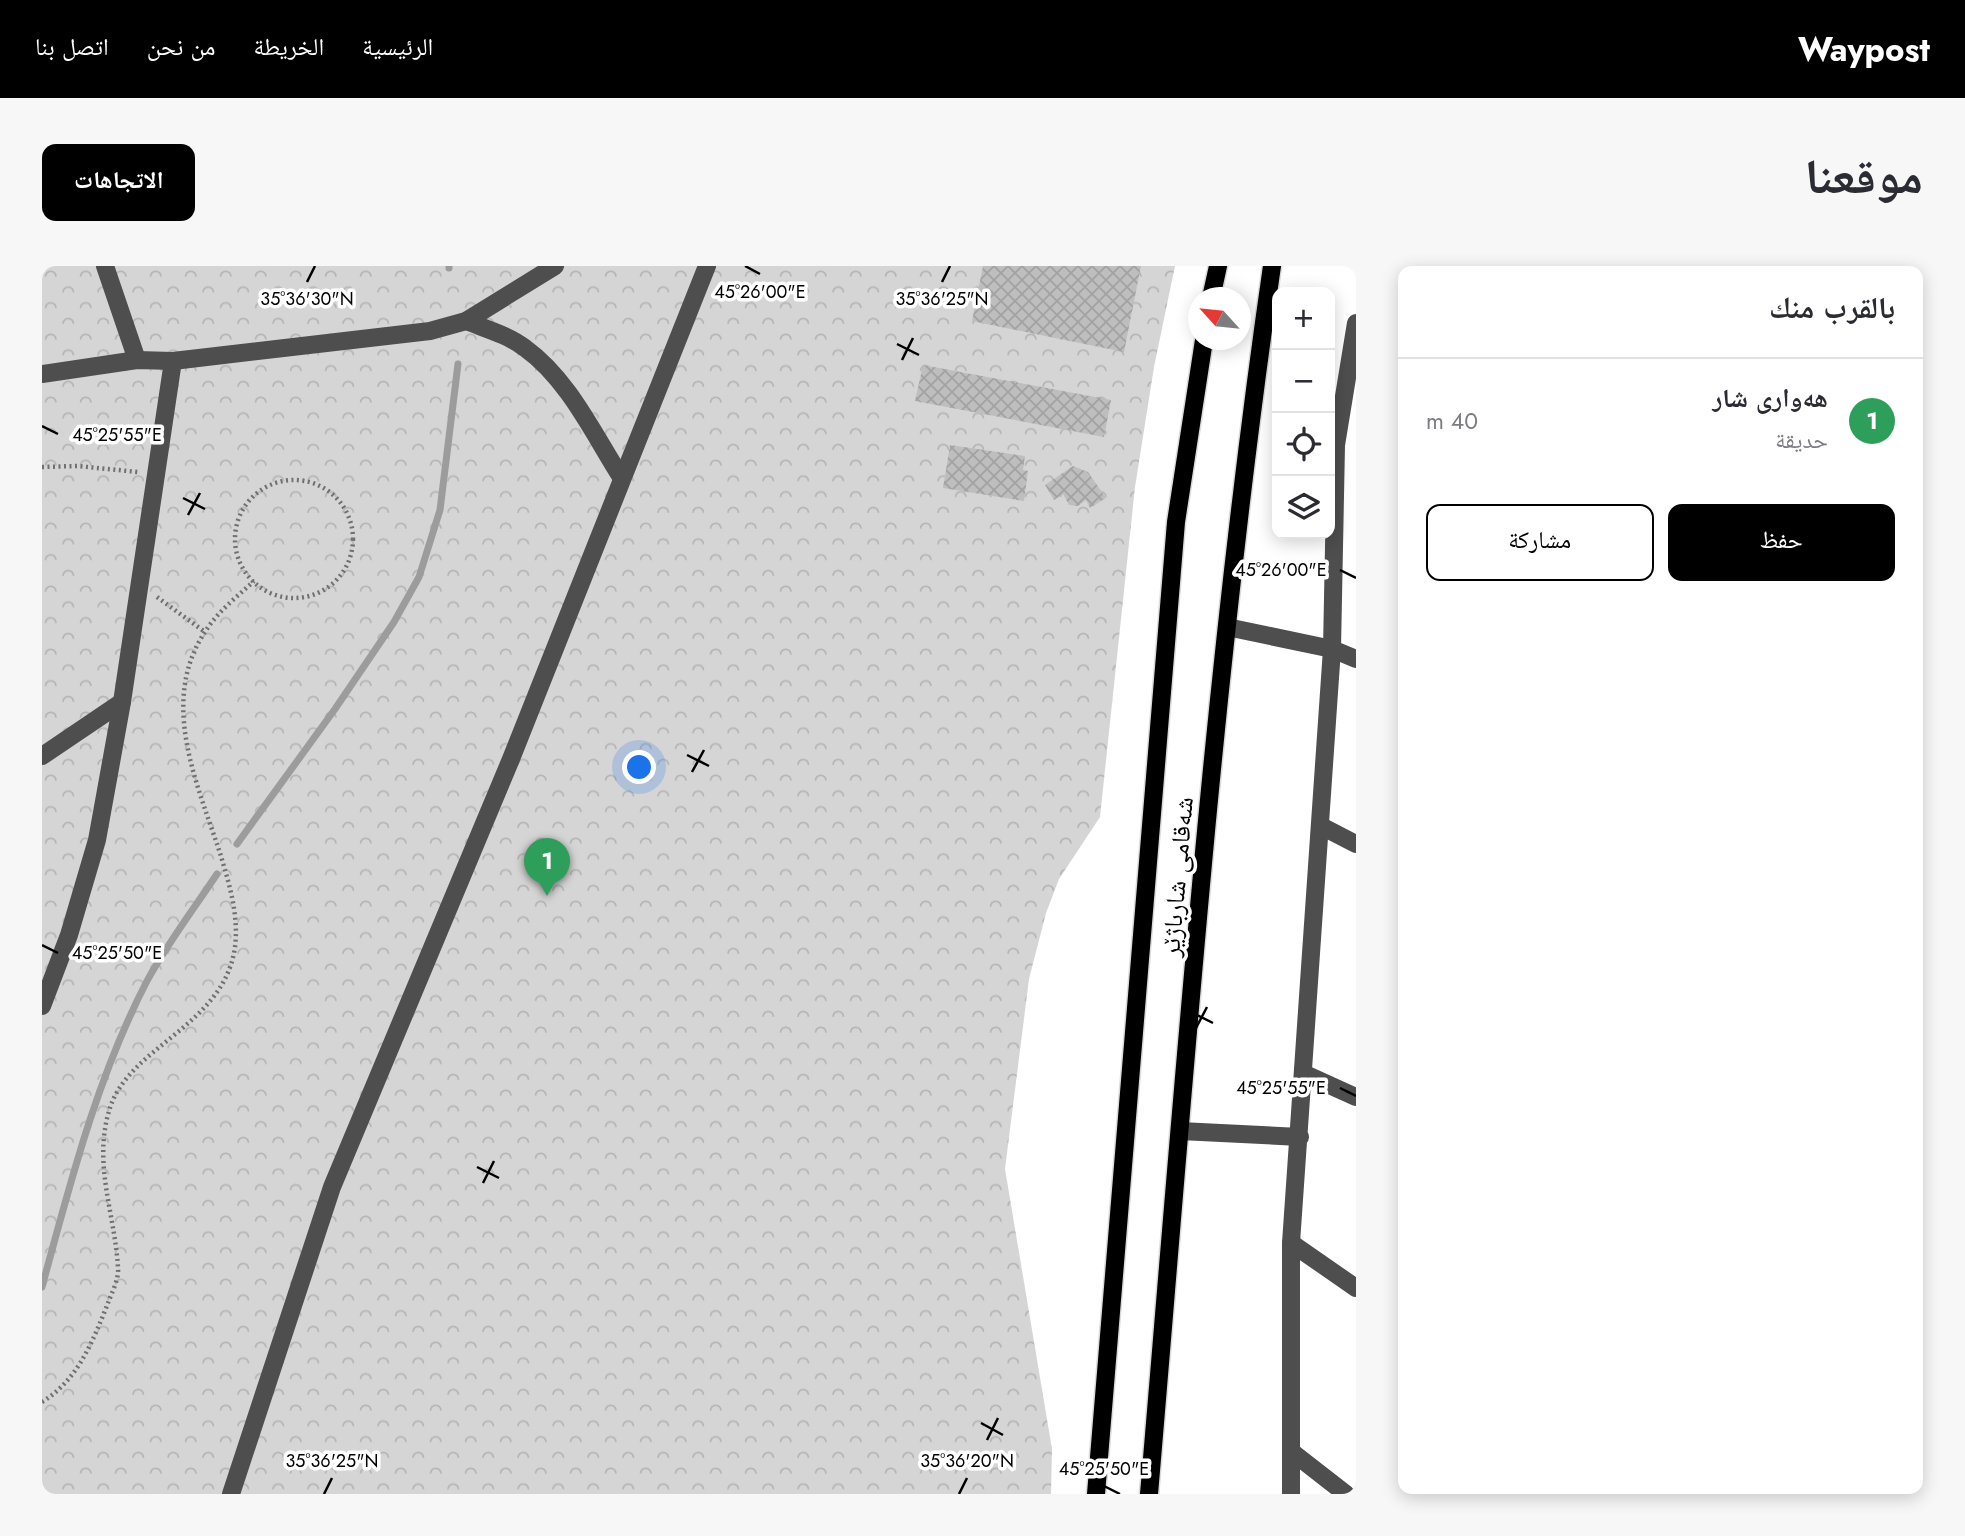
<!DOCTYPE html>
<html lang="ar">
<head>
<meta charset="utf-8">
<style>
	body { margin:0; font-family:Jost,"Noto Naskh Arabic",sans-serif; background:#f7f7f7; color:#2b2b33; direction:rtl }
	.controls { position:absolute; right:21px; top:21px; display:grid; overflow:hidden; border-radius:14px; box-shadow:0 4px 18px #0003 }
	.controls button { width:63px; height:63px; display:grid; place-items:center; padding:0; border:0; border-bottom:2px solid #e1e1e2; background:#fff; color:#2b2b33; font:35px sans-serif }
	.compass { position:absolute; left:1146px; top:21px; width:63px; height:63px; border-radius:50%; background:#fff; box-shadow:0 4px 18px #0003; rotate:297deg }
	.you { position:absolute; left:598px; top:502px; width:24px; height:24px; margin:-18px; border:5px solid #fff; border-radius:50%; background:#1a73e8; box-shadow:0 0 0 10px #1a73e833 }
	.badge { display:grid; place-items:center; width:46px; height:46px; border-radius:50%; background:#000; color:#fff; font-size:23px; font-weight:700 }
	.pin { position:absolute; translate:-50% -58px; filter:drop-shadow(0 2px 4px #0008) }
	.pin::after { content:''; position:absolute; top:37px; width:24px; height:21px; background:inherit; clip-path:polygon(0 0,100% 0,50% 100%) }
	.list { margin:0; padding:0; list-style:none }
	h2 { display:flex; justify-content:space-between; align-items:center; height:91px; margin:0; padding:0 28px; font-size:30px }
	h2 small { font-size:23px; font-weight:400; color:#7c7c81 }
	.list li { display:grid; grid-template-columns:46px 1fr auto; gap:21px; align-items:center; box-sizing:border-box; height:126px; padding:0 28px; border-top:2px solid #e1e1e2 }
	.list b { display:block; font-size:26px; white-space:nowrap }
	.list p { margin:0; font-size:23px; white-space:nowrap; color:#7c7c81 }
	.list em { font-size:23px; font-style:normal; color:#7c7c81 }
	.actions { display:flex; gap:14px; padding:21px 28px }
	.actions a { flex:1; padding:16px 0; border:2px solid #000; border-radius:14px; text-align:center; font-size:24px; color:#000 }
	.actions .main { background:#000; color:#fff }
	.icon { flex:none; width:38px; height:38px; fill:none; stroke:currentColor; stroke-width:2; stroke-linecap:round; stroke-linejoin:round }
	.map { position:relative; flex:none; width:1314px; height:1228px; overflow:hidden; direction:ltr; border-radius:14px }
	header { display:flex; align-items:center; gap:42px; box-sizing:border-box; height:98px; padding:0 35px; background:#000; color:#fff }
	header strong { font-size:33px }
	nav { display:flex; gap:38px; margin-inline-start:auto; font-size:24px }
	.intro { display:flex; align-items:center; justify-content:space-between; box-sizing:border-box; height:168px; padding:0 42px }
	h1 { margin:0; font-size:49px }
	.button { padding:18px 32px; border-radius:14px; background:#000; color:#fff; font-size:24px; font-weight:700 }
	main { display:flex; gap:42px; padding:0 42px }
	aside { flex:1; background:#fff; border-radius:14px; box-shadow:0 4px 18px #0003 }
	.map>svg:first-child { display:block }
	.park { fill:url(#park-crowns) }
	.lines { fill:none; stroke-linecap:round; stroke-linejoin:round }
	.stream { stroke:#9c9c9c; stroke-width:7 }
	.building { fill:url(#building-cross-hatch) }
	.major-casing { stroke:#dbdbdb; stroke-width:21 }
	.path { stroke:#707070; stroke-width:4.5; stroke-dasharray:2 3.5; stroke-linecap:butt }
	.minor { stroke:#4e4e4e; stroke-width:18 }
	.major { stroke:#000; stroke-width:18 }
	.ticks { fill:none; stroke:#000; stroke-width:2.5 }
	.labels { text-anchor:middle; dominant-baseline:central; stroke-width:7; stroke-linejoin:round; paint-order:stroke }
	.street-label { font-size:26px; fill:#000; stroke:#fff }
	.ticks-label { font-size:18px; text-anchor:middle; fill:#000; stroke:#fff; stroke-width:7; stroke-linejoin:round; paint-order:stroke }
</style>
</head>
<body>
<header>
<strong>Waypost</strong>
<nav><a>الرئيسية</a><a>الخريطة</a><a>من نحن</a><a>اتصل بنا</a></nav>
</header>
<div class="intro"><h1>موقعنا</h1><a class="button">الاتجاهات</a></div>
<main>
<aside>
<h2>بالقرب منك<small></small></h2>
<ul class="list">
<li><span class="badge" style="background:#2e9e5b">1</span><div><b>هەواری شار</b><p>حديقة</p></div><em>40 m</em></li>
</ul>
<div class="actions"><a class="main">حفظ</a><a>مشاركة</a></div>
</aside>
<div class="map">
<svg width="1314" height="1228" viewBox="0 0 1314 1228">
	<defs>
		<pattern id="park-crowns" width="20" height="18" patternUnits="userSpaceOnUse" patternTransform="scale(1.75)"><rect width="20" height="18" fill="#d5d5d5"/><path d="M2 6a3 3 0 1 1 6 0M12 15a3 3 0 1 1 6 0" fill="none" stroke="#b5b5b5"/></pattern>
		<pattern id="building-cross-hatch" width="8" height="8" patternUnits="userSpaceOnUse" patternTransform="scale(1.75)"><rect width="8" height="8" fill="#bebebe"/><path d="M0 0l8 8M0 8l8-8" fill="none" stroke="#a2a2a2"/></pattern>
	</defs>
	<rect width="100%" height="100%" fill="#fff"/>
	<polygon class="park" points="0,0 1133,0 1112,101 1093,221 1058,551 1017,613 1004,647 987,713 963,903 1010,1183 1009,1228 0,1228"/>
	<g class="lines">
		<g class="stream">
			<polyline points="407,0 407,2"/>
			<polyline points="195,578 293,443 352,356 377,311 398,244 416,98"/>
			<path d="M0,1021c28,-103 55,-210 105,-306 20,-37 46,-71 70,-107"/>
		</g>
	</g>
	<g class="building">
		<polygon points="941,0 1099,0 1082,86 930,55"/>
		<polygon points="881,99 1069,134 1062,171 873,135"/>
		<polygon points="908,179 983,190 981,204 986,205 982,235 901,222"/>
		<polygon points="1031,200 1046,206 1064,232 1048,242 1044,234 1036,240 1027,239 1021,228 1012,234 1003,219"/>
	</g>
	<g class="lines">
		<defs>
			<g id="major">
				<polyline points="1169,32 1176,0"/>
				<polyline points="1054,1228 1134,256 1162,74"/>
				<path d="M1107,1228c35,-410 64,-821 123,-1228"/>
			</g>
		</defs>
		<use href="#major" class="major-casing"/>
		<g class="path">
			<polyline points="0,201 35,200 96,206"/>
			<circle cx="252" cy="273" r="59"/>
			<polyline points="115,331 163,366"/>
			<path d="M0,1136c36,-22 51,-61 66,-99 4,-11 11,-24 10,-35 -3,-54 -25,-103 -9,-157 18,-65 115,-84 126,-164 4,-32 -6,-64 -15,-94 -24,-73 -63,-156 -11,-227 12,-17 30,-31 45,-45"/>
		</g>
		<g class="minor">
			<polyline points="63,0 95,94"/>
			<path d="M424,55c20,8 42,14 59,27 43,31 68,85 96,129"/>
			<polyline points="0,108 95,94 131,95 388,65 424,55 513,0"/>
			<polyline points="1185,361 1290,383 1314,393"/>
			<polyline points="0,490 80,436"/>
			<polyline points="1279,560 1314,578"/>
			<polyline points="0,740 27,669 55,574 80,436 131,95"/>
			<polyline points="1263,808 1314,831"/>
			<polyline points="1138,865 1258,871"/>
			<polyline points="1249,977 1314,1022"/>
			<polyline points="1250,1186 1304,1228"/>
			<polyline points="189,1228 290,921 469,493 665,0"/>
			<polyline points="1249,1228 1249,977 1290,383 1294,179 1314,57"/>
		</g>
		<use href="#major" class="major"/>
	</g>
	<path class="ticks" d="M703,0l15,8M265,16l8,-16M900,16l8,-16M855,78l22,11M860,94l11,-22M0,160l16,8M141,232l22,11M146,249l12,-22M1298,304l16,8M645,489l22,11M650,506l12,-22M0,679l16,8M1149,746l22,11M1154,762l11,-21M1298,822l16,8M435,901l22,11M441,917l11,-22M939,1157l22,12M945,1174l11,-22M1062,1220l16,8M282,1228l8,-16M917,1228l8,-16"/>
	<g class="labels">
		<g class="street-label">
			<text transform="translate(1135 611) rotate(-85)">شەقامی شارباژێر</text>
		</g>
	</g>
	<g class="ticks-label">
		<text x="718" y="32">45°26'00"E</text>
		<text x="265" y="39">35°36'30"N</text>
		<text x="900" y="39">35°36'25"N</text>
		<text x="75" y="175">45°25'55"E</text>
		<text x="1239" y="310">45°26'00"E</text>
		<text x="75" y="693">45°25'50"E</text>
		<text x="1239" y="828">45°25'55"E</text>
		<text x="290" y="1201">35°36'25"N</text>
		<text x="925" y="1201">35°36'20"N</text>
		<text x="1062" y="1209">45°25'50"E</text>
	</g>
</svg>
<div class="controls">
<button>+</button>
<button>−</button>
<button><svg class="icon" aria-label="locate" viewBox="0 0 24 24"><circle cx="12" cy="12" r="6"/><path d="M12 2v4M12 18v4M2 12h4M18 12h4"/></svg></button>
<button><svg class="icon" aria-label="layers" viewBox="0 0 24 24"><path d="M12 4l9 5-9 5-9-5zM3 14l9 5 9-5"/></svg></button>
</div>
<svg class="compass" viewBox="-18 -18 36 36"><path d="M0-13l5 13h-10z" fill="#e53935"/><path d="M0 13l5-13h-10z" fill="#7c7c81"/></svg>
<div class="you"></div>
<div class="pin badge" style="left:505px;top:630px;background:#2e9e5b">1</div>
</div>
</main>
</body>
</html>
